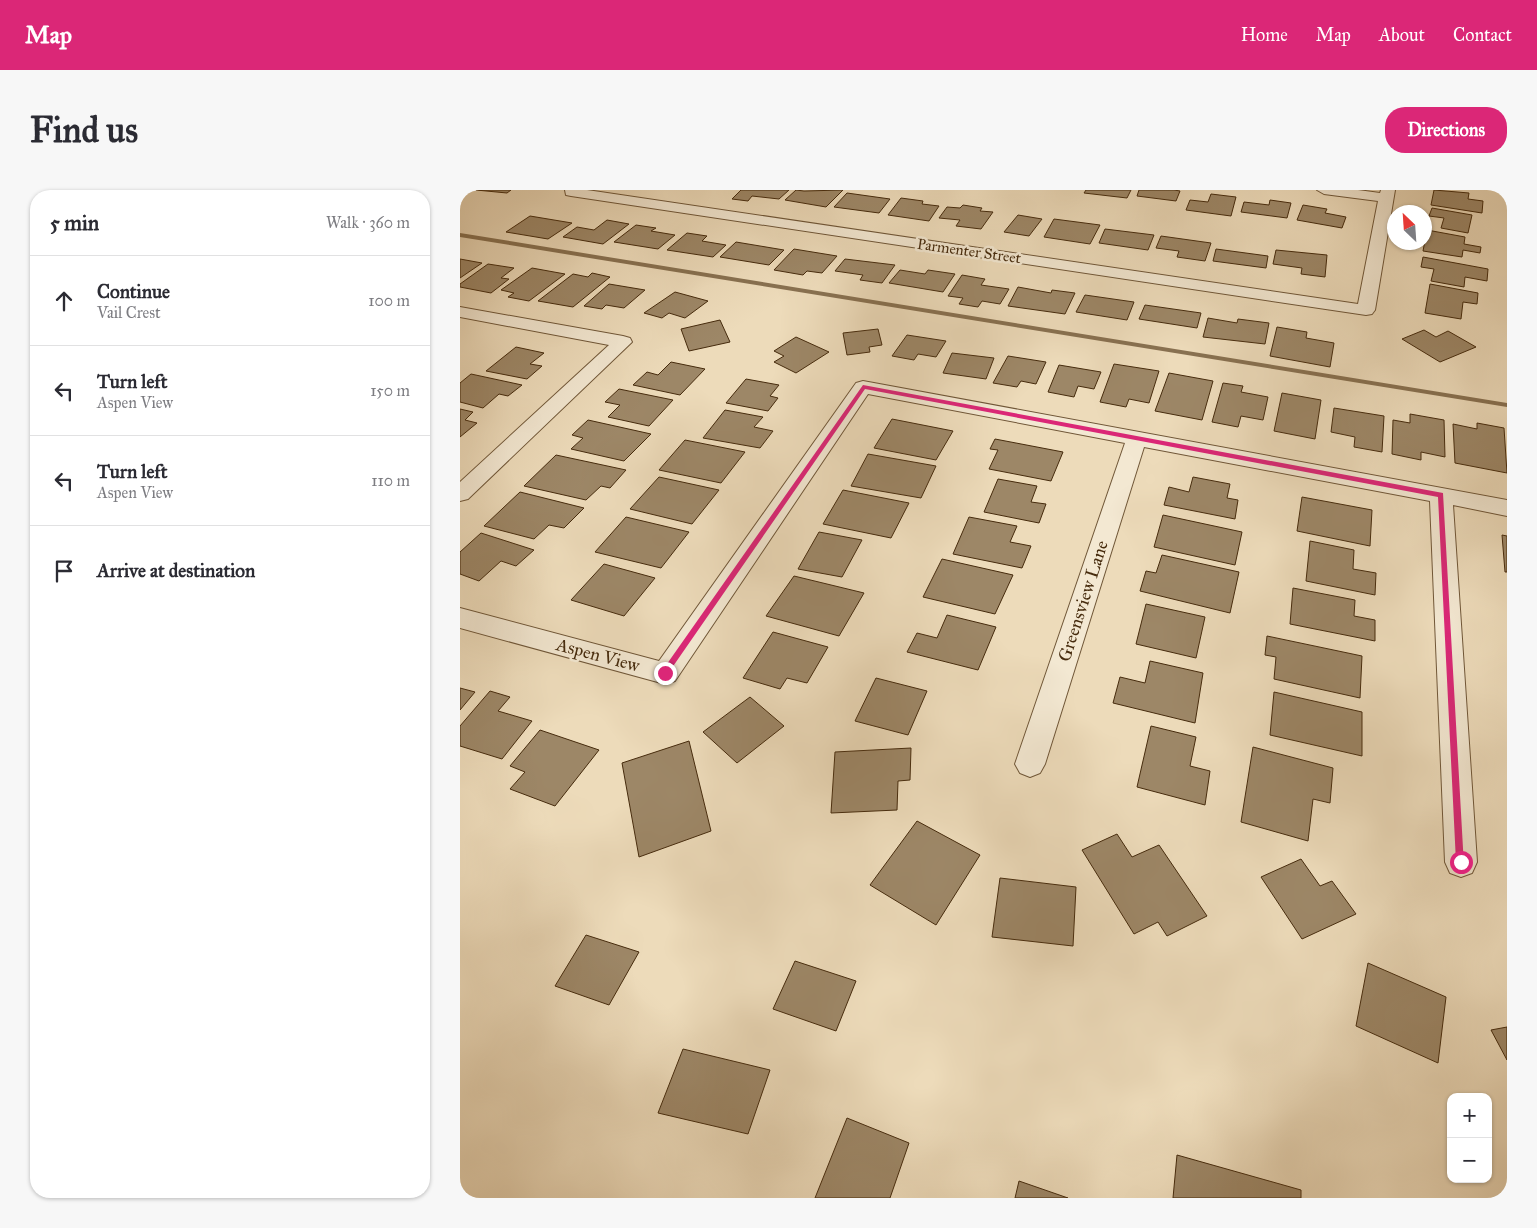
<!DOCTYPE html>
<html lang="en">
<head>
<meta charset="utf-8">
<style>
	body { margin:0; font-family:"IM FELL Great Primer",serif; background:#f7f7f7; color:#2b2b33 }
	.controls { position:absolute; right:15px; bottom:15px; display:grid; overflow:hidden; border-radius:10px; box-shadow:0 1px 4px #0004 }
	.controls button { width:45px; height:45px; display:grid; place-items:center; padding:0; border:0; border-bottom:1px solid #e1e1e2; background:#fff; color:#2b2b33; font:25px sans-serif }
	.compass { position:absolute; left:927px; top:15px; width:45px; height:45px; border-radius:50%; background:#fff; box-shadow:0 1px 4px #0004; rotate:335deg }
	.stop { position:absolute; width:15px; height:15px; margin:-11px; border:4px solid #db2777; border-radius:50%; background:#fff }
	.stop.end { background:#db2777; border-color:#fff; box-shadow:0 1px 5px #0008 }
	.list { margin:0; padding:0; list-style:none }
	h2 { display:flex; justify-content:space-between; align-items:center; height:65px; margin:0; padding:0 20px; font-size:21px }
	h2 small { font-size:16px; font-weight:400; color:#7c7c81 }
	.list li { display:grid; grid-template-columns:32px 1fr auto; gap:15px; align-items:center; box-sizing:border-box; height:90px; padding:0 20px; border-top:1px solid #e1e1e2 }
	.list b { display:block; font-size:19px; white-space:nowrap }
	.list p { margin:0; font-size:16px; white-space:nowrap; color:#7c7c81 }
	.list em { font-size:16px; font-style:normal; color:#7c7c81 }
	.icon { flex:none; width:28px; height:28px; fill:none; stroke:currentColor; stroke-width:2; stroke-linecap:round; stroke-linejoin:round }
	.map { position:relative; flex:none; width:1047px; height:1008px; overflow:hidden; border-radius:20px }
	header { display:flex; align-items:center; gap:30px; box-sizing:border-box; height:70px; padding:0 25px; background:#db2777; color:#fff }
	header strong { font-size:24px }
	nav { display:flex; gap:28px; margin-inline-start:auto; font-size:18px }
	.intro { display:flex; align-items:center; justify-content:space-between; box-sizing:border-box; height:120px; padding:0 30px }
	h1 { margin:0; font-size:35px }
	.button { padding:12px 22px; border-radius:20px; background:#db2777; color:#fff; font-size:18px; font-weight:700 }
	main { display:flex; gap:30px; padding:0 30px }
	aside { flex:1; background:#fff; border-radius:20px; box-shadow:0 1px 4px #0004 }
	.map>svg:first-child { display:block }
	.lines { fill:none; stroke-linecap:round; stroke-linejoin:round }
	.stream { fill:#887151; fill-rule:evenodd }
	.building { fill:#9d8767; stroke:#462b0d }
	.minor-casing { stroke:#705738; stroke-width:2 }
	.minor { fill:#f3e8d2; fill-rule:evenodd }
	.route { fill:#db2777 }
	.labels { text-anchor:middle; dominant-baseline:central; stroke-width:5; stroke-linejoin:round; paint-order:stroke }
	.far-street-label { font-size:15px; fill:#462b0d; stroke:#f3e8d2 }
	.street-label { font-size:18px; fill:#462b0d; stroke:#f3e8d2 }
</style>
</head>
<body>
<header>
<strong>Map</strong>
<nav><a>Home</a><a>Map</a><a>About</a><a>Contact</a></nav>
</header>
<div class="intro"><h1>Find us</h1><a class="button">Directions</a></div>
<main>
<aside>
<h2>5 min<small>Walk · 360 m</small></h2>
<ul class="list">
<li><svg class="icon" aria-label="ahead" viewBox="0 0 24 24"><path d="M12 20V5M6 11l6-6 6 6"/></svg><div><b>Continue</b><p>Vail Crest</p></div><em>100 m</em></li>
<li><svg class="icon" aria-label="left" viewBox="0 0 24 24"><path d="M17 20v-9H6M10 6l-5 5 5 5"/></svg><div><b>Turn left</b><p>Aspen View</p></div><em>150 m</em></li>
<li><svg class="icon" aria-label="left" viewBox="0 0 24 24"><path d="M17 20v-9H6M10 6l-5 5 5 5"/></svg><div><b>Turn left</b><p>Aspen View</p></div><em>110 m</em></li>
<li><svg class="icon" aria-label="arrive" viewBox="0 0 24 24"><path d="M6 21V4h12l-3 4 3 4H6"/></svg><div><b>Arrive at destination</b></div></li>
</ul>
</aside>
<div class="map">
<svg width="1047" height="1008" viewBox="0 0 1047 1008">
	<rect width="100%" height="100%" fill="#eddbba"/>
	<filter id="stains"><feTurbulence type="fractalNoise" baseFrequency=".004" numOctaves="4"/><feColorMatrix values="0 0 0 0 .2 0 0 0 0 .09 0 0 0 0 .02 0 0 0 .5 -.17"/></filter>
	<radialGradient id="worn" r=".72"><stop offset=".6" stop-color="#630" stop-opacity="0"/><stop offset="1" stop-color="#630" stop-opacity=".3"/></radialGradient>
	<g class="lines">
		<polygon class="stream" points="0,43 1047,213 1047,217 0,47"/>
	</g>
	<g class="building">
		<polygon points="16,0 51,0 47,3"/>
		<polygon points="281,0 329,0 319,9 292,6 288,11 272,9"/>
		<polygon points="336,0 344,1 383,0 366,17 325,10"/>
		<polygon points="626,0 671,0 667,8 624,3"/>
		<polygon points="679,0 714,0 720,1 716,11 677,6"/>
		<polygon points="974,0 1009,3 1008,9 1023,11 1022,23 971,15"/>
		<polygon points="387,3 430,9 419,23 374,17"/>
		<polygon points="751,4 776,7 771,26 726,20 730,10 748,12"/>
		<polygon points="441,8 463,11 462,14 479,16 469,31 428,25"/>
		<polygon points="810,10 831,13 827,28 781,22 784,12 809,15"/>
		<polygon points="503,15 522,18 520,21 533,22 521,39 496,36 500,30 479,28 487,17 500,18"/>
		<polygon points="843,15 867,19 865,23 886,27 882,38 837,30"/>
		<polygon points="972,18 1012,25 1008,43 981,38 984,28 969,26"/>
		<polygon points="558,25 582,29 569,46 544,42"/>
		<polygon points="70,26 112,33 88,49 46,42"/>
		<polygon points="594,29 640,35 630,54 584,47"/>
		<polygon points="147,30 169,34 143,54 103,47 117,37 134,40"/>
		<polygon points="176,35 196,38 191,41 215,45 198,59 154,52"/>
		<polygon points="645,39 694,45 688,60 639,53"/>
		<polygon points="967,40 1005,47 1004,54 1021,57 1020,63 1003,60 1002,67 963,61"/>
		<polygon points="227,43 247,46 242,51 266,55 253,67 207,60"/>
		<polygon points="701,46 751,53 745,71 717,67 719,61 696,58"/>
		<polygon points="276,52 324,60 309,75 260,67"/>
		<polygon points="334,59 377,66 362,83 347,81 343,85 314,80"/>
		<polygon points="756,59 808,66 806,78 753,71"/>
		<polygon points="816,60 867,65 865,87 841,84 842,78 813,74"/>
		<polygon points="963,67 1028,79 1027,91 1005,87 1004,97 971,91 974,79 961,77"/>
		<polygon points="0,69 22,73 0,88"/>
		<polygon points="385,69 435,75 422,93 400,90 403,85 375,81"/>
		<polygon points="28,74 54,78 41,88 49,89 31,103 0,97 0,94"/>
		<polygon points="72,78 105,84 69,111 48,107 54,103 41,100"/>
		<polygon points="440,80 465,84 468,80 495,84 483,102 429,93"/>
		<polygon points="132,83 150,87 113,117 78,111 113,84 128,87"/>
		<polygon points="502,85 525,89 521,95 549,99 540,114 522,111 518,117 499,114 503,108 488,106"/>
		<polygon points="149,94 185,100 164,118 146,115 142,119 124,116"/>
		<polygon points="970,94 1018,103 1017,114 1003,112 1001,129 965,123"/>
		<polygon points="558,97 591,103 592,100 615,103 605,124 548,116"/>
		<polygon points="215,102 248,111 225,128 209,123 202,128 184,123"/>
		<polygon points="625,105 674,112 667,130 616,122"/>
		<polygon points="685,115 741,123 737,138 679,129"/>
		<polygon points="748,128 777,133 778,129 809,133 805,154 743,147"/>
		<polygon points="260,130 270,152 229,161 221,139"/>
		<polygon points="817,137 847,142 846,148 874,153 870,177 810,166"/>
		<polygon points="418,139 422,155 409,157 410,162 387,165 383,143"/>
		<polygon points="964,140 976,147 988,141 1016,157 980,172 942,149"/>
		<polygon points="447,145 486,151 476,167 458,164 454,170 432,166"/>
		<polygon points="336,147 369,162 336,183 314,172 324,166 314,161"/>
		<polygon points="56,157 84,163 70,174 82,176 67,189 26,181"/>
		<polygon points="492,163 534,168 526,189 483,183"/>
		<polygon points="548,166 586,172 576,194 561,191 557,197 533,193"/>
		<polygon points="211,172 245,179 220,205 173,195 187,182 198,185"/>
		<polygon points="654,174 699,181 689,213 669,209 666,217 640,212"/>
		<polygon points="599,175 641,182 634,199 618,196 614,207 588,202"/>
		<polygon points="709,183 753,191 742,230 695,221"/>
		<polygon points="11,184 62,195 48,206 39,204 23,218 0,212 0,193"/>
		<polygon points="286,189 319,195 310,206 318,208 308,221 266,213"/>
		<polygon points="763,193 783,196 781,202 808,207 803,230 781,226 778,237 752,232"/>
		<polygon points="159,199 213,210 189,236 148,227 160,215 145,212"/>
		<polygon points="822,203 861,210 855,249 814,241"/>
		<polygon points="874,218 924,226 922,262 894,257 895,247 871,242"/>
		<polygon points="0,219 13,222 5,230 17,233 0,247"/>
		<polygon points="265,220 303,227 294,237 313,241 300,258 243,248"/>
		<polygon points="950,224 984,230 985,267 961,262 961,270 932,264 933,230 950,233"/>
		<polygon points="432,229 493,241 476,270 414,258"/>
		<polygon points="128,230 191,244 164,271 111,259 123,248 112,245"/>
		<polygon points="1017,233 1044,238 1047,283 995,273 993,234 1017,239"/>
		<polygon points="535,249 603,262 591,291 529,279 538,260 530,259"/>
		<polygon points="225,250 285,262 261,293 199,280"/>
		<polygon points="408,264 476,276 461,308 391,296"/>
		<polygon points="96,265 166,280 150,298 141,296 126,310 64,296"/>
		<polygon points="199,287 259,300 232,334 170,319"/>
		<polygon points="733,287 770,294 767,308 778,310 775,329 704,315 709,297 729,302"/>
		<polygon points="538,289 577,296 571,312 586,314 579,333 524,322"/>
		<polygon points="383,300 449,313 431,348 363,334"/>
		<polygon points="60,302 124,318 104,338 89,335 74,349 24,336"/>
		<polygon points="842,307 912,320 910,356 837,341"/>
		<polygon points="703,325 782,342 775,375 694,357"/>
		<polygon points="166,327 229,342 201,378 135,362"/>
		<polygon points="509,327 557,336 550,352 571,356 562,378 493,364"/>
		<polygon points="359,342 402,350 382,387 338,379"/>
		<polygon points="21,343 74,360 56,376 41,371 19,391 0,384 0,362"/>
		<polygon points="1042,345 1047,346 1047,382 1045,382"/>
		<polygon points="850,351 894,360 893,379 916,383 915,405 846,391"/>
		<polygon points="702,365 779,382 770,423 680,401 686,381 696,383"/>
		<polygon points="482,369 553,385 535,424 463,407"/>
		<polygon points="144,374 195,388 164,426 111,410"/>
		<polygon points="334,386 404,403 379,446 306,426"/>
		<polygon points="833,398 895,410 894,426 915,430 915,451 830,434"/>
		<polygon points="686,414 745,427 736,468 676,454"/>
		<polygon points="487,425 536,437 518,480 447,462 457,443 477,448"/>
		<polygon points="313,442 368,457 347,493 327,488 320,499 283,488"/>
		<polygon points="807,446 902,466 900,508 814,489 816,467 805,465"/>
		<polygon points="690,471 743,483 735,533 653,513 660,487 685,493"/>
		<polygon points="416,488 467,501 448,545 395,531"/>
		<polygon points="0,498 15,502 0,520"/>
		<polygon points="30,501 50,507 38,521 72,531 42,569 0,556 0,536"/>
		<polygon points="814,502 902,522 902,566 810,545"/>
		<polygon points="290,507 324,536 277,573 243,542"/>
		<polygon points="691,536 736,547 730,576 750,581 745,615 677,597"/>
		<polygon points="80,540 139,560 95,616 50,599 65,582 50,576"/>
		<polygon points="229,551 251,641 179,667 162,573"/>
		<polygon points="793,557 873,578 870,613 853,609 848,651 781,632"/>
		<polygon points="451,558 450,590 438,591 437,620 371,623 375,562"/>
		<polygon points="457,631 520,665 476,735 410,695"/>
		<polygon points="657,644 672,667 699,655 747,726 707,746 698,732 674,744 622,660"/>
		<polygon points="841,669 860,696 872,691 896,724 842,749 801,687"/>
		<polygon points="540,688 616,697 613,756 532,747"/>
		<polygon points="126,745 179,762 149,815 95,796"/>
		<polygon points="335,771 396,791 376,841 313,819"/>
		<polygon points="908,773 986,807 978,873 896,836"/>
		<polygon points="1047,837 1047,870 1031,840"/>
		<polygon points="223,859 310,880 288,944 198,923"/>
		<polygon points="387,928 449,953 430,1008 355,1008"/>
		<polygon points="717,965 841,1000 841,1008 713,1008"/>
		<polygon points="559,991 608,1008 555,1008"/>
	</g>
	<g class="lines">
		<defs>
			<g id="minor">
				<polygon points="105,0 127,0 898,114 918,11 864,4 857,0 898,0 920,3 921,0 935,0 915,120 912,124 906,125 111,6 106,5"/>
				<polygon points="0,117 163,146 170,148 172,152 8,309 0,311 0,292 149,155 0,127"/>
				<polygon points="403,191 1047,310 1047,326 993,315 1017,672 1012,683 1001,687 990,683 985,672 970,311 684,257 585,574 580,583 570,587 560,583 555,574 665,253 408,204 215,491 205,494 0,438 0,418 199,471 396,193"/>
			</g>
		</defs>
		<use href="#minor" class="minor-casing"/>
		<use href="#minor" class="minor"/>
	</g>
	<polygon class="route" points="403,195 983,303 1004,676 998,676 996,672 978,307 405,199 207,485 202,485 202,481"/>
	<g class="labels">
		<g class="far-street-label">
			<text transform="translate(509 61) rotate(8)">Parmenter Street</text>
		</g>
		<g class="street-label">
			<text transform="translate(623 411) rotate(-72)">Greensview Lane</text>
			<text transform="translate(138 465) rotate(15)">Aspen View</text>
		</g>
	</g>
	<rect width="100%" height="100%" filter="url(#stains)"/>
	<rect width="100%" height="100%" fill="url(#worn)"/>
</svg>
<div class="controls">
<button>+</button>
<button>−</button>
</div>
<svg class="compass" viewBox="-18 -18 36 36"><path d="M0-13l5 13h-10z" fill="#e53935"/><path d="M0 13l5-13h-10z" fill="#7c7c81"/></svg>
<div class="stop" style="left:1001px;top:672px"></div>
<div class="stop end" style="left:205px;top:483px"></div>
</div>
</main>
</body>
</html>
